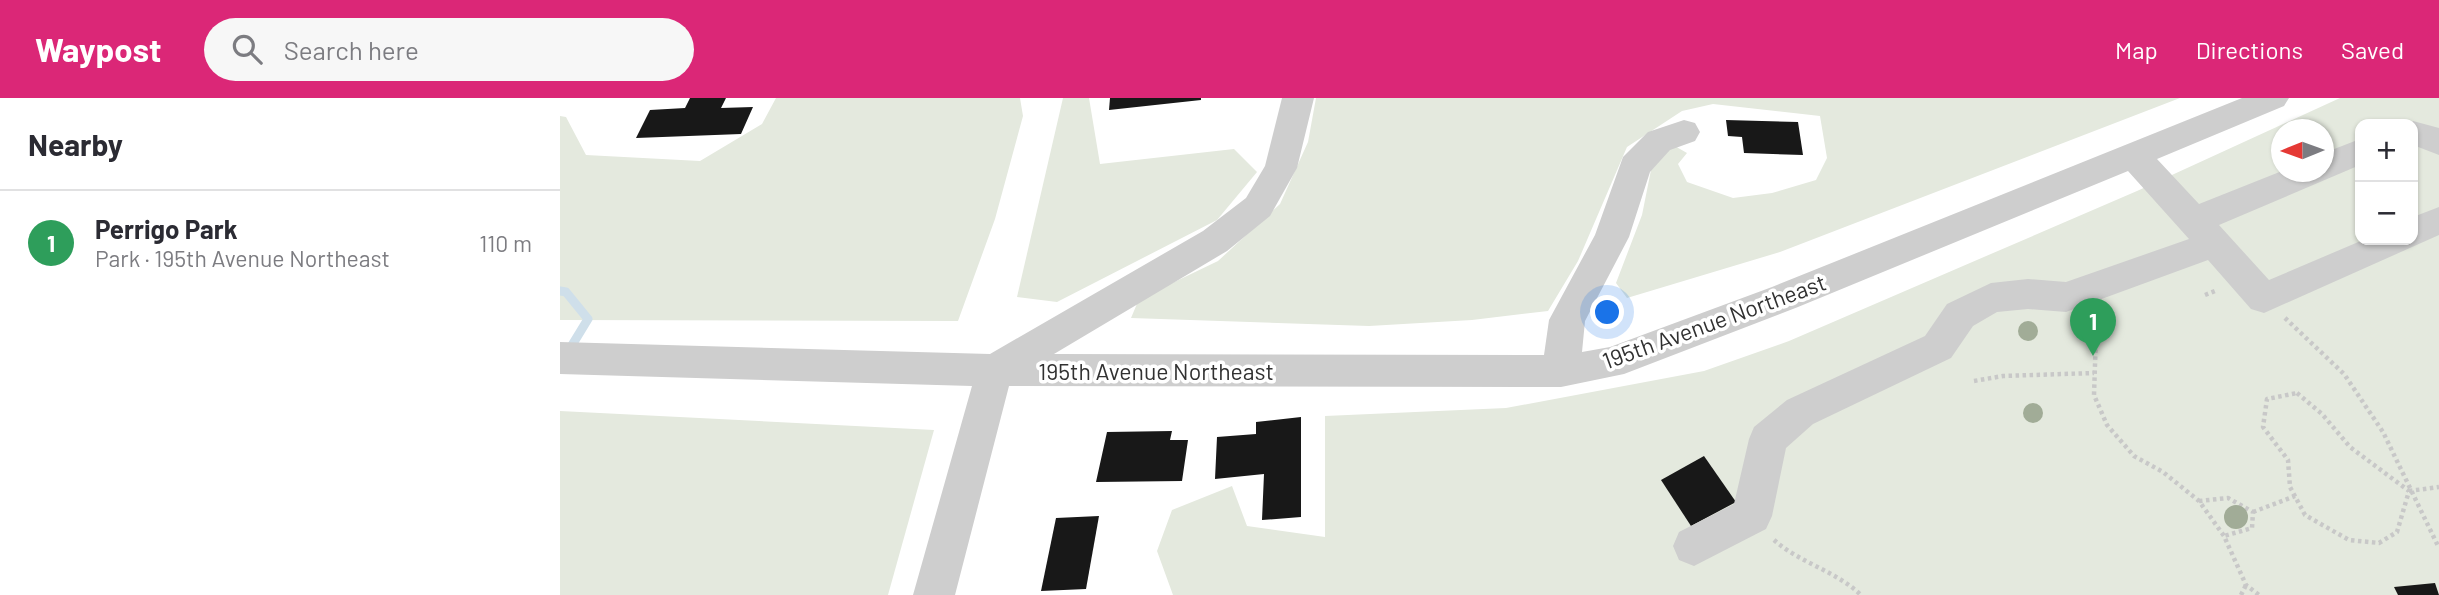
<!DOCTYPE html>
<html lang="en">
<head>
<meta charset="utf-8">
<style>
	body { margin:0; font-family:Barlow,sans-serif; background:#f7f7f7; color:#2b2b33 }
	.controls { position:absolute; right:21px; top:21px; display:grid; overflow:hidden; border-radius:14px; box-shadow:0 2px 5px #0004 }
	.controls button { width:63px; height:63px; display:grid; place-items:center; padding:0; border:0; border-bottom:2px solid #e1e1e2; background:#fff; color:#2b2b33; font:35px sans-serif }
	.compass { position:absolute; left:1711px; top:21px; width:63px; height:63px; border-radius:50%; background:#fff; box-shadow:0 2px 5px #0004; rotate:269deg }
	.you { position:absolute; left:1048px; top:215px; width:24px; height:24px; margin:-18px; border:5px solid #fff; border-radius:50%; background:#1a73e8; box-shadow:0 0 0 10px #1a73e833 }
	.badge { display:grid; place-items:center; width:46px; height:46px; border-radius:50%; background:#db2777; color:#fff; font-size:23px; font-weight:700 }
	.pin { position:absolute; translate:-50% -58px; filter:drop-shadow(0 2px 4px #0008) }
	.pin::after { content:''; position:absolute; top:37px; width:24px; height:21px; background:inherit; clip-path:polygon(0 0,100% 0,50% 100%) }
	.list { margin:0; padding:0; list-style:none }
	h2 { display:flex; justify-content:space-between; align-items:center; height:91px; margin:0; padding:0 28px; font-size:30px }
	h2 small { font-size:23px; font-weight:400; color:#7c7c81 }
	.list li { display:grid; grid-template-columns:46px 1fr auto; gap:21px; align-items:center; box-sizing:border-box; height:105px; padding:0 28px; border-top:2px solid #e1e1e2 }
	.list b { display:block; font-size:26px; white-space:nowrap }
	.list p { margin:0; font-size:23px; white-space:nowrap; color:#7c7c81 }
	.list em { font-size:23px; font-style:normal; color:#7c7c81 }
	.icon { flex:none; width:38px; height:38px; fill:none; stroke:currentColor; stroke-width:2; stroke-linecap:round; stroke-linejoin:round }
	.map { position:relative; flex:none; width:1879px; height:497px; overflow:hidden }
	header { display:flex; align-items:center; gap:42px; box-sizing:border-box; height:98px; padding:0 35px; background:#db2777; color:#fff }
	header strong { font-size:33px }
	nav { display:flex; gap:38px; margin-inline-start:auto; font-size:24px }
	.search { width:490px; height:63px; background:#f7f7f7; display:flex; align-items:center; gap:18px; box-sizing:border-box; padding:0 24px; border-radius:38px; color:#7c7c81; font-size:26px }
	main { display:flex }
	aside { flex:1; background:#fff }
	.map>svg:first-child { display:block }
	.green { fill:#e4e9de; fill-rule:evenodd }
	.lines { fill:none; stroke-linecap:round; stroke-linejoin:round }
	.stream { stroke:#cfdfea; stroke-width:9 }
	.building { fill:#181818 }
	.path { stroke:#c8c8c8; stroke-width:4.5; stroke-dasharray:3.5 3.5; stroke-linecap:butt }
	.minor { fill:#cecece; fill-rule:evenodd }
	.tree { fill:#a1ac97 }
	.labels { text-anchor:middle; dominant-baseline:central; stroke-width:7; stroke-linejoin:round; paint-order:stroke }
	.street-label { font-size:23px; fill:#313131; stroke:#fff }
</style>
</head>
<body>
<header>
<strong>Waypost</strong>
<div class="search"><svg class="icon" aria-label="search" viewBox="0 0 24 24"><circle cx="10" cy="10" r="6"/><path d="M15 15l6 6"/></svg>Search here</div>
<nav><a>Map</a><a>Directions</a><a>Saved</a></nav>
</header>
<main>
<aside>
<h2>Nearby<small></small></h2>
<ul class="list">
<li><span class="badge" style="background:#2e9e5b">1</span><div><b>Perrigo Park</b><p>Park · 195th Avenue Northeast</p></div><em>110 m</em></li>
</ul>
</aside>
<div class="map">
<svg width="1879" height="497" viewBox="0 0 1879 497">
	<rect width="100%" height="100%" fill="#fff"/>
	<g class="green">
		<polygon points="216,0 460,0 463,18 435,121 398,223 0,222 0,18 6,19 26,57 140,63 202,26"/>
		<polygon points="503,0 529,0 540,66 674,51 697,74 657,122 497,204 457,199"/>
		<polygon points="756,0 1620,0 1220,154 1067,200 1056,185 1082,117 1091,72 1113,47 1127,55 1118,66 1127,84 1173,100 1212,95 1256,82 1267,60 1260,18 1153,6 1122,13 1067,49 1018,163 988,213 912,222 809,228 571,220 579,201 658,163 720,106 748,44"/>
		<path d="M1780,0h99v497h-1266l-16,-44 15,-41 60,-24 15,40 78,11v-121l181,-8 198,-37 85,-30 348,-150zM1800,26h53v116h-53zM1722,32h42v42h-42z"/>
		<polygon points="0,313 374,332 328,497 0,497"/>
	</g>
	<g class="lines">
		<polyline class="stream" points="0,193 6,194 28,221 0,267"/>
	</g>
	<g class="building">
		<polygon points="130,0 166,0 161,10 193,9 181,36 76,40 90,12 125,10"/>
		<polygon points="550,0 641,0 641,2 549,12"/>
		<polygon points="1166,22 1238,24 1243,57 1184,55 1182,39 1168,38"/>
		<polygon points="741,319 741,419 702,422 704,376 655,381 657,339 696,336 696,324"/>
		<polygon points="612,333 610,342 628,342 622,383 536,384 547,334"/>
		<polygon points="1144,358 1176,404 1131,428 1101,382"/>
		<polygon points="539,418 526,491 481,493 496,420"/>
		<polygon points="1875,485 1879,497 1838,497 1834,489"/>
	</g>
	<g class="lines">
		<g class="path">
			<polyline points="1645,197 1655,193"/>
			<polyline points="1725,220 1784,276 1823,334 1879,450"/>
			<polyline points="1523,221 1536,237 1534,297 1547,327 1574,358 1603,374 1639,403 1664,438 1686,487 1699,497"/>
			<polyline points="1414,283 1443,278 1534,275"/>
			<polygon points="1737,295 1762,316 1790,349 1849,393 1837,434 1819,445 1789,442 1745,417 1730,389 1728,362 1703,329 1707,301"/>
			<polyline points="1849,393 1879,389"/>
			<polyline points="1639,403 1668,400 1693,414 1692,430 1664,438"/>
			<polyline points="1693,414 1735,398"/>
			<path d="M1214,442c26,23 62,31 87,55"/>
			<polyline points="1681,497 1686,487"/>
		</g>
		<g class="minor">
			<polygon points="722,0 754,0 737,70 710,118 667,153 494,256 984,257 989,222 1035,137 1063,59 1088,34 1124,22 1135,25 1140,34 1135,43 1110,52 1090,74 1069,139 1025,223 1022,254 1050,249 1212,189 1682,0 1729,0 1724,8 1597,61 1639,106 1722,73 1764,74 1764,55 1800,41 1800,67 1659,127 1709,182 1803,142 1853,142 1853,119 1879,109 1879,137 1704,215 1691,211 1648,162 1506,214 1468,211 1437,214 1413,228 1391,260 1253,326 1226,350 1212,418 1206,431 1134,468 1119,462 1113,448 1119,434 1174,406 1189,341 1194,329 1227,302 1365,238 1387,206 1431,185 1468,181 1506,184 1629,141 1568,73 1238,209 1064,276 1001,289 449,288 395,497 353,497 412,288 0,276 0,244 430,256 643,133 686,100 705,68"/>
			<polygon points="1853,23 1879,30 1879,57 1853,47 1853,26 1842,26"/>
		</g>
	</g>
	<g class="tree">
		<circle cx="1468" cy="233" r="10"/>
		<circle cx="1473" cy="315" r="10"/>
		<circle cx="1676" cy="419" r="12"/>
	</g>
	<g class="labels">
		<g class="street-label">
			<text transform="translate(1154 223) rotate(-20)">195th Avenue Northeast</text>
			<text x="596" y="273">195th Avenue Northeast</text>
		</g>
	</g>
</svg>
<div class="controls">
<button>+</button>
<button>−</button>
</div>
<svg class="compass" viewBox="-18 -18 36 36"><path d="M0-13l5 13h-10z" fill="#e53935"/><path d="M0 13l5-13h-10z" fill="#7c7c81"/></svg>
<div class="you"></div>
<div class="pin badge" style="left:1533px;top:258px;background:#2e9e5b">1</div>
</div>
</main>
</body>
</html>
